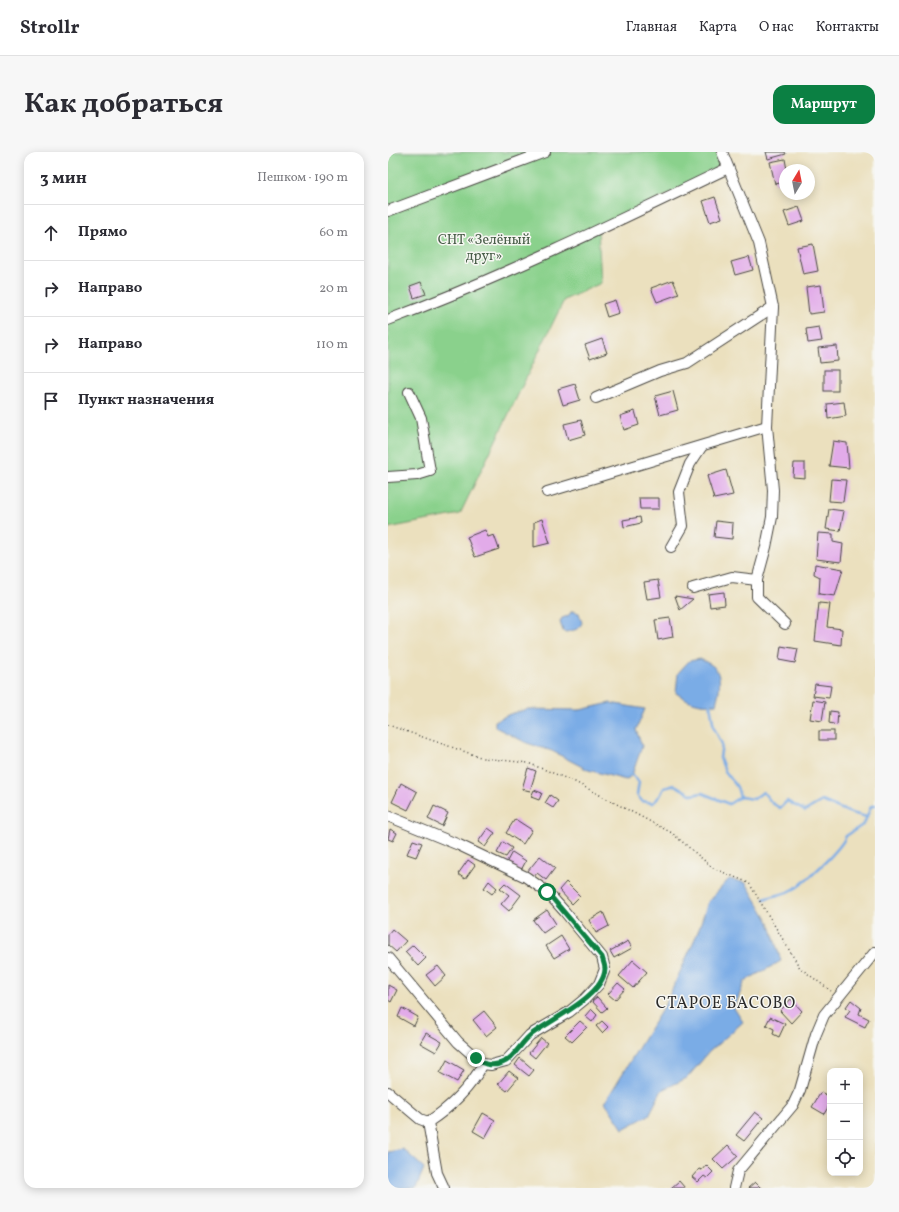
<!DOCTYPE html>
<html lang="ru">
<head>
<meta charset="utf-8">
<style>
	body { margin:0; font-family:Vollkorn,serif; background:#f7f7f7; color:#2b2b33 }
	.controls { position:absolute; right:12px; bottom:12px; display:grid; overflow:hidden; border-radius:8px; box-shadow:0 2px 10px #0003 }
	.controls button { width:36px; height:36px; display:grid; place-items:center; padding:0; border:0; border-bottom:1px solid #e1e1e2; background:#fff; color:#2b2b33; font:20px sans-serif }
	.compass { position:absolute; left:391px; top:12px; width:36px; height:36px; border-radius:50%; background:#fff; box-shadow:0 2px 10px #0003; rotate:10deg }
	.stop { position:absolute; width:12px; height:12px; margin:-9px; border:3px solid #0b8043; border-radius:50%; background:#fff }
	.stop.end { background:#0b8043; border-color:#fff; box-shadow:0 1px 4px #0008 }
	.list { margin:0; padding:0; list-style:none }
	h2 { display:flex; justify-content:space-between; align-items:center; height:52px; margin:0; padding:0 16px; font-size:17px }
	h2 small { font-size:13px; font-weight:400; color:#7c7c81 }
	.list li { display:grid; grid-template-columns:26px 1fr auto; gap:12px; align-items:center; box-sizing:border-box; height:56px; padding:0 16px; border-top:1px solid #e1e1e2 }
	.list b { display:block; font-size:15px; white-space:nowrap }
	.list em { font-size:13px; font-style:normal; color:#7c7c81 }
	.icon { flex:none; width:22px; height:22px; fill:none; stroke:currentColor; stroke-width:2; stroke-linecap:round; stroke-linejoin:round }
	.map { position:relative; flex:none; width:487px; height:1036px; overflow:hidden; border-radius:12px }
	header { display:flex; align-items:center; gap:24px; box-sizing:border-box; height:56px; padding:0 20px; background:#fff; border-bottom:1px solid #e1e1e2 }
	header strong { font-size:19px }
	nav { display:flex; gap:22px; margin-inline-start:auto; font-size:14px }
	.intro { display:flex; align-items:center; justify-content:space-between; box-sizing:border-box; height:96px; padding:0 24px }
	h1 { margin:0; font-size:28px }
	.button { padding:10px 18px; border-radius:12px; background:#0b8043; color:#fff; font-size:14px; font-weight:700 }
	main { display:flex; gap:24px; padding:0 24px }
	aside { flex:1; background:#fff; border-radius:12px; box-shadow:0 2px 10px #0003 }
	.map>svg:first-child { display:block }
	.green { fill:#8ad18c; stroke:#5a7e5c }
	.water { fill:#7aace6; stroke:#526c88 }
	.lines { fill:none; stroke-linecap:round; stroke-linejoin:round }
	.stream { stroke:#7aace6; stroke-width:2.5 }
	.building { fill:#e2abe9 }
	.minor-casing { stroke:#484641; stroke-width:12 }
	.path { stroke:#484641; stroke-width:1.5; stroke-dasharray:1 3; stroke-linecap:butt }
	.minor { stroke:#fff; stroke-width:10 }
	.route { stroke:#0b8043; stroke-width:5 }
	.labels { text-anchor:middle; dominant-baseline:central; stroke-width:3; stroke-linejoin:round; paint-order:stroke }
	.park-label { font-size:14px; fill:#485d48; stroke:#f6f6f2 }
	.quarter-label { font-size:16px; letter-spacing:1px; fill:#2b2b2b; stroke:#f6f6f2 }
</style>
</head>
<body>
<header>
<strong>Strollr</strong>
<nav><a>Главная</a><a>Карта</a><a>О нас</a><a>Контакты</a></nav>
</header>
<div class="intro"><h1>Как добраться</h1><a class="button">Маршрут</a></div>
<main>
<aside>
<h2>3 мин<small>Пешком · 190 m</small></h2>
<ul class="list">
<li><svg class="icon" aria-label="ahead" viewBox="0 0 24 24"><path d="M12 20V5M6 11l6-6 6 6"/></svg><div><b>Прямо</b></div><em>60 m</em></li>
<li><svg class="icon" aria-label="right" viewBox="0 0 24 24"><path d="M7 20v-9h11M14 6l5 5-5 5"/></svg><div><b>Направо</b></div><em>20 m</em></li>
<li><svg class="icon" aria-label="right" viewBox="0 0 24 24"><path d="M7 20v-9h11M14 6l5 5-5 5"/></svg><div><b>Направо</b></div><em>110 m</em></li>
<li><svg class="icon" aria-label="arrive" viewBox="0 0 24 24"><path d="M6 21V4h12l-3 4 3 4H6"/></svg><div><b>Пункт назначения</b></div></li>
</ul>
</aside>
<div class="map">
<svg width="487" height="1036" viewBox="0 0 487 1036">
	<rect width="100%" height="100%" fill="#f6f6f2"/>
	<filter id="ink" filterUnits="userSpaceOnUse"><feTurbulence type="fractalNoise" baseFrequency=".025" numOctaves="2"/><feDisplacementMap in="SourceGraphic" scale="8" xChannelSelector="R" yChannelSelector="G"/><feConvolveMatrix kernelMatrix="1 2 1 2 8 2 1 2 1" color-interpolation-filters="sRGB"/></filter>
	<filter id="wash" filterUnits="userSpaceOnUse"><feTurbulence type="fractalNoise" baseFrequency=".012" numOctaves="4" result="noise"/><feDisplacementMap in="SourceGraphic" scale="16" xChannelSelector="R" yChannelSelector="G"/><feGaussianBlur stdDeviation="0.9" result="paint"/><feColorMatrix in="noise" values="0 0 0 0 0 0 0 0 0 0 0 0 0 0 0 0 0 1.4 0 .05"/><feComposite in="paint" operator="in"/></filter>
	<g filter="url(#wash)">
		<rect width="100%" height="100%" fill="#ebe0be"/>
		<polygon class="green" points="0,0 329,0 336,15 210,77 213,131 176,148 72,362 0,376"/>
		<g class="water">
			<polygon points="184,459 191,461 194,471 190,477 178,480 175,479 172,470 174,466 180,464"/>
			<path d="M312,507c4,2 11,5 14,8 9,9 5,26 2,37 -16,2 -27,-2 -40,-11l2,-20 11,-12z"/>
			<polygon points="222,551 257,557 248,578 254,594 244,623 238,628 200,618 164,599 139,591 107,575 107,569 122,562 140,557 192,558"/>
			<polygon points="341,727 358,731 381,770 393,809 357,829 346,856 355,870 321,900 299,926 274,938 261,963 235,977 217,950 278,851 309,782 320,750"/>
			<polygon points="15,997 36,1016 28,1036 0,1036 0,1000"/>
		</g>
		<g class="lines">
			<g class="stream">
				<polyline points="322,552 326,576 334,592 332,606 337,619 349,635 352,645"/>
				<polyline points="244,623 251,630 249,643 254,649 265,651 272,644 276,636 287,633 304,643 314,641 341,652 352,645 366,647 375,640 384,651 392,656 399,649 417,659 434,649 463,661 479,665"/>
				<path d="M376,747c9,-3 21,-5 30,-10 11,-6 48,-41 52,-53l18,-12 7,-18h4"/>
			</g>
		</g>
		<g id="blocks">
			<g class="building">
				<polygon points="378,0 397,0 398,2 380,7"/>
				<polygon points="397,7 399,18 397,18 397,30 387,32 382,10"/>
				<polygon points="327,45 334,66 322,70 315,49"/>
				<polygon points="411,55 416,69 401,74 396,60"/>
				<polygon points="425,92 430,119 415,122 409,95"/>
				<polygon points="361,105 365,118 347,123 343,110"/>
				<polygon points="285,128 291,142 269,150 263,136"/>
				<polygon points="33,130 38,142 26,146 22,134"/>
				<polygon points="433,133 436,160 421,162 418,135"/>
				<polygon points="227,148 231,161 219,165 215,152"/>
				<polygon points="431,175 434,189 420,191 418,177"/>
				<polygon points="214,187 219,201 202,207 197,193"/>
				<polygon points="449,194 450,209 432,211 430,196"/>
				<rect x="436" y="218" width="14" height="21"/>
				<polygon points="187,232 192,248 175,253 170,237"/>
				<polygon points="285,239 290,258 272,263 267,244"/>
				<polygon points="456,250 458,264 440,267 439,252"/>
				<polygon points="247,259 251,273 236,278 232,264"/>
				<polygon points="193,268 197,283 180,288 176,272"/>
				<polygon points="445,289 459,291 461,316 441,314"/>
				<polygon points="406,311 417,311 417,326 405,325"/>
				<polygon points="338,318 345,343 326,347 319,324"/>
				<polygon points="443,327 458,328 455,350 441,349"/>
				<polygon points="251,346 271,346 271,357 252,357"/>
				<polygon points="441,357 456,359 452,379 438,377"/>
				<polygon points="252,365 253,371 236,375 235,368"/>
				<polygon points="154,367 162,391 146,395 146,370"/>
				<polygon points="328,369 345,371 344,387 326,385"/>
				<polygon points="97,378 100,385 106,383 111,397 87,405 79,385"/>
				<polygon points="430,381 445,382 445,390 455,392 453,410 428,407"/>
				<polygon points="427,412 455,417 447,444 431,442 432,425 426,422"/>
				<polygon points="270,428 273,445 259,447 256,430"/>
				<polygon points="336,440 337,453 322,455 320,442"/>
				<polygon points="287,444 305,447 292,458"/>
				<polygon points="431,451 442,452 439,475 454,477 453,493 427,489"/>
				<polygon points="282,466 285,485 270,488 267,468"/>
				<polygon points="393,494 410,497 407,511 391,508"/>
				<polygon points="427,532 443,534 441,546 425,544"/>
				<polygon points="425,548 437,550 434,569 422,567"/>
				<polygon points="442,559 450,560 449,573 441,571"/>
				<rect x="431" y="579" width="15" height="9"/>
				<polygon points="140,616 148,619 142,639 134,637"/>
				<polygon points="13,631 29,640 20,658 4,650"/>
				<polygon points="146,638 154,641 151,648 143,645"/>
				<polygon points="162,643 170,649 165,656 157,651"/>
				<polygon points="46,654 60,661 54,674 40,667"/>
				<polygon points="127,667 144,678 135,692 118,681"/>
				<polygon points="100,676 107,681 97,695 90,690"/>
				<polygon points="2,677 9,681 5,689 0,687"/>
				<polygon points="25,688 34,691 28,705 19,702"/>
				<polygon points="115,690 124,696 118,705 109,701"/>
				<polygon points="124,700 138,709 132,720 118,711"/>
				<polygon points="152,704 167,716 158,728 149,721 146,725 139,720"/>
				<polygon points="80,708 87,713 77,727 70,722"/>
				<polygon points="101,729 109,736 104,742 96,736"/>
				<polygon points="178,730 192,744 184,752 171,738"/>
				<polygon points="117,731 133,743 121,759 113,752 121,743 112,736"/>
				<polygon points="159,758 168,772 155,781 145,768"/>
				<polygon points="215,760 221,774 208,781 201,768"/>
				<polygon points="4,777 18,789 8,800 0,793 0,782"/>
				<polygon points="173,784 181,797 166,806 158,794"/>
				<polygon points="240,789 244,796 226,806 222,799"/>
				<polygon points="25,793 38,806 30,814 17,800"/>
				<polygon points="245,808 259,820 245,836 231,824"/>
				<polygon points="50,814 58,824 47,834 38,823"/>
				<polygon points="230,831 237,837 227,848 220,842"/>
				<polygon points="0,833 9,838 3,850 0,848"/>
				<polygon points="209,845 219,856 214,860 204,849"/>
				<polygon points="403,847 414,859 403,871 392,859"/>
				<polygon points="463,848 473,856 471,862 481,867 477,875 457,865 462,858 458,855"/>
				<polygon points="14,856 30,865 26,874 10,865"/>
				<polygon points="203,857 209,863 204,870 197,864"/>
				<polygon points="96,859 109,875 98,884 85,868"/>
				<polygon points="382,865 397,872 391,885 385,882 386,877 378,873"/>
				<polygon points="192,869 199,875 184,890 177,884"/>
				<polygon points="214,869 220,875 214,881 208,874"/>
				<polygon points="38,881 54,890 48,900 32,891"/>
				<polygon points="153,886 159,891 147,906 141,901"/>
				<polygon points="132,906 146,918 141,924 127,913"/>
				<polygon points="59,908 76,918 69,930 52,921"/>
				<polygon points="121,919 130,926 119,939 110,932"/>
				<polygon points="433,940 442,945 442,952 436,962 424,955"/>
				<polygon points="367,960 375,966 356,989 348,983"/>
				<polygon points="95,961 107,968 97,986 85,979"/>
				<polygon points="340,993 350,1004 335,1017 325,1007"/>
				<polygon points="318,1013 325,1020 319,1026 316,1024 310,1030 304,1025 311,1017 314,1018"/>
				<polygon points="291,1029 297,1036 283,1036"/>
				<polygon points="367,1030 373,1036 360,1036"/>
			</g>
		</g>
	</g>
	<g filter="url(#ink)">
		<use href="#blocks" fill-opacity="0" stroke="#484641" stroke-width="1"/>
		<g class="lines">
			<defs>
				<g id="minor">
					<polyline points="334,0 371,91 385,155 379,274 385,338 384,365 378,395 369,428 369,445 397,472"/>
					<polyline points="0,59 157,0"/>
					<path d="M0,168c117,-44 228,-98 340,-152"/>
					<polyline points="208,246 272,219 299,211 385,155"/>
					<polyline points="0,325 29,323 42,319 33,266 21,240"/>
					<polyline points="159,340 379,274"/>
					<polyline points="283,395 295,374 291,340 302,312 314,294"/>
					<polyline points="305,436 344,425 369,428"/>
					<polyline points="0,664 71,693 138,725 159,740 177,760 214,805 217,817 211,832 197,847 181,860 142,883 118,909 103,913 95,912 70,890 0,806"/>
					<polyline points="0,940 32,967 40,970"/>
					<path d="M56,1036l-7,-15 -9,-51c22,-14 43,-35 55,-58"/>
					<polyline points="346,1036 350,1019 405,953 412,938 428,882 436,863 487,800"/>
				</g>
			</defs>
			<use href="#minor" class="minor-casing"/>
			<polyline class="path" points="0,573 95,606 140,611 187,630 284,681 325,716 361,731 412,816 443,839"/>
			<use href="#minor" class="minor"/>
		</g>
	</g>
	<g class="lines" filter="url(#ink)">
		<path class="route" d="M88,906c8,8 20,9 30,3 10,-6 16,-20 26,-27 18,-14 72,-38 73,-65 0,-4 -2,-8 -3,-12l-55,-65"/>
	</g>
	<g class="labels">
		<g class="park-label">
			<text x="96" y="88">СНТ «Зелёный<tspan x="96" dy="16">друг»</tspan></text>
		</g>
		<g class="quarter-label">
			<text x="338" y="852">СТАРОЕ БАСОВО</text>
		</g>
	</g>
</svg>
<div class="controls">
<button>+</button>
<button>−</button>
<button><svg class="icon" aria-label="locate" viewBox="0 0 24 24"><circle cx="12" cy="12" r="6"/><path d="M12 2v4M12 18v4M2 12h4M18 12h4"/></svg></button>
</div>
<svg class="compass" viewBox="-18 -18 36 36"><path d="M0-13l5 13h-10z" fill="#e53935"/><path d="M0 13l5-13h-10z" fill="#7c7c81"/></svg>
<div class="stop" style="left:159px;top:740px"></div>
<div class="stop end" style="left:88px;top:906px"></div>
</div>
</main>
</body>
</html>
